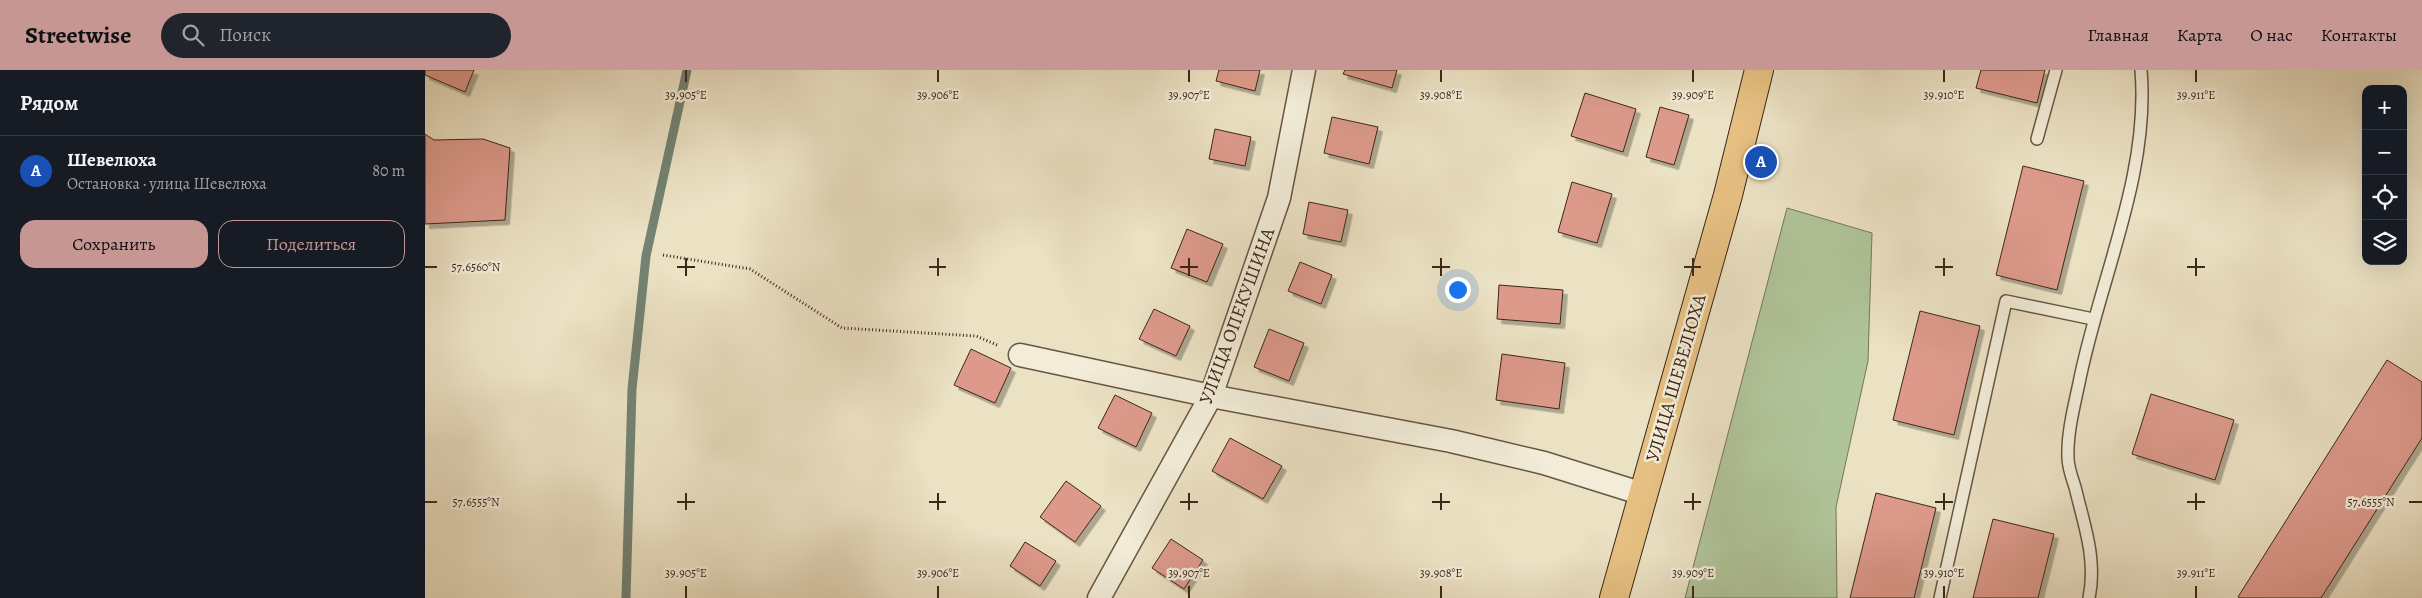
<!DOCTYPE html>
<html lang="ru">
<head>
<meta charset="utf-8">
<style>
	body { margin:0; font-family:Alegreya,serif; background:#20242c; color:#f1f3f6 }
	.controls { position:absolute; right:15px; top:15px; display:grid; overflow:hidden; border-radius:10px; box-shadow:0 5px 20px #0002 }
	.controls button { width:45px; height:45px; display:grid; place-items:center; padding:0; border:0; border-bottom:1px solid #363941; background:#171b24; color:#f1f3f6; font:25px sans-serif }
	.you { position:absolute; left:1032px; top:219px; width:18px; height:18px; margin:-12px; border:4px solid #fff; border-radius:50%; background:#1a73e8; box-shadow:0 0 0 8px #1a73e833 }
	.badge { display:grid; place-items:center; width:32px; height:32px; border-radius:50%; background:#c59692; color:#fff; font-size:16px; font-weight:700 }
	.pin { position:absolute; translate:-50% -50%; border:2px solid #fff; box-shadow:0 1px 5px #0006 }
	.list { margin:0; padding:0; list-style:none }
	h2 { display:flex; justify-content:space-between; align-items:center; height:65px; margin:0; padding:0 20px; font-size:21px }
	h2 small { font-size:16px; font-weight:400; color:#9ea1a6 }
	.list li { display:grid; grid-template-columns:32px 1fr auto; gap:15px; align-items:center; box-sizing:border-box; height:70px; padding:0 20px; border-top:1px solid #363941 }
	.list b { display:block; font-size:19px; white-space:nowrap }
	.list p { margin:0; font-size:16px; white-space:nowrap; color:#9ea1a6 }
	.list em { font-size:16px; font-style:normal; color:#9ea1a6 }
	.actions { display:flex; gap:10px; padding:15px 20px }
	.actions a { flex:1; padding:11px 0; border:1px solid #c59692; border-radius:15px; text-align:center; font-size:18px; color:#c59692 }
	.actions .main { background:#c59692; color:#111 }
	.icon { flex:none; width:28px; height:28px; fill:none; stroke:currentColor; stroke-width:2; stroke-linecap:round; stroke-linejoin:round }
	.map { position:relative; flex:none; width:1997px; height:528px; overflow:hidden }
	header { display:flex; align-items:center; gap:30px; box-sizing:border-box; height:70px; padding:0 25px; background:#c59692; color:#111 }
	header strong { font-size:24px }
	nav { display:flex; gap:28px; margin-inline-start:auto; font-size:18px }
	.search { width:350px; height:45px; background:#20242c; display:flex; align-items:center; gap:12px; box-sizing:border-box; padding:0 18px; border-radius:28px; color:#9ea1a6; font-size:19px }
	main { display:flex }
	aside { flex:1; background:#171b24 }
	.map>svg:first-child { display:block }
	.green { fill:#b0c499; stroke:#767659 }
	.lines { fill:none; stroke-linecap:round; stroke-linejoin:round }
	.stream { stroke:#738272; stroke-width:9 }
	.building { fill:#dd9a8b; stroke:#3b2719; filter:url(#shadow) }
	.service-casing { stroke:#675644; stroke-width:14 }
	.minor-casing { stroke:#675644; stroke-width:25 }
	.primary-casing { stroke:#3b2719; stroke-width:30 }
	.path { stroke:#3b2719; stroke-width:3; stroke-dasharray:1 2.5; stroke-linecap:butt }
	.service { stroke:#f2ecd8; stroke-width:11 }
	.minor { stroke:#f2ecd8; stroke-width:22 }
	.primary { stroke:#e6c082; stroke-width:28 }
	.ticks { fill:none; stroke:#3b2719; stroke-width:2 }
	.labels { text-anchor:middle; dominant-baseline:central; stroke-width:5; stroke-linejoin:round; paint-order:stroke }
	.street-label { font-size:19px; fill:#3b2719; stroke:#f2ecd8 }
	.ticks-label { font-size:12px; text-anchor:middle; fill:#3b2719; stroke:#f2ecd8; stroke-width:5; stroke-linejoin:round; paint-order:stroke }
</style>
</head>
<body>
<header>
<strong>Streetwise</strong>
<div class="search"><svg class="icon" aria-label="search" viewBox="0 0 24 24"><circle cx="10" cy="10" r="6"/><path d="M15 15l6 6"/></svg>Поиск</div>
<nav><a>Главная</a><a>Карта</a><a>О нас</a><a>Контакты</a></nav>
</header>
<main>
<aside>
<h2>Рядом<small></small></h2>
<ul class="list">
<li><span class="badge" style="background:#1a4fb4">A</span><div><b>Шевелюха</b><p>Остановка · улица Шевелюха</p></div><em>80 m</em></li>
</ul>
<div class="actions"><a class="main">Сохранить</a><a>Поделиться</a></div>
</aside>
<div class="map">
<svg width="1997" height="528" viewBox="0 0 1997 528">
	<defs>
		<filter id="shadow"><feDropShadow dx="4.5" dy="4.5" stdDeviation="0" flood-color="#0004"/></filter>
	</defs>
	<rect width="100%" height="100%" fill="#ebe1c3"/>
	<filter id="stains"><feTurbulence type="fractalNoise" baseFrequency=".004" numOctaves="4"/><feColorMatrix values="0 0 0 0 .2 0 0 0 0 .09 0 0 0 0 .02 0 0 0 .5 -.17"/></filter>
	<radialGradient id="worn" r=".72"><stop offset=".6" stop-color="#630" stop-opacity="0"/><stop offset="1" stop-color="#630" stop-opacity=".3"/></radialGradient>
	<polygon class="green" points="1362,138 1447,163 1443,291 1411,437 1412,528 1260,528"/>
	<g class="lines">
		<polyline class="stream" points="201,528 207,319 221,186 262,0"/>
	</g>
	<g class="building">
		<polygon points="0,0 49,0 40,22 0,5"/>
		<polygon points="794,0 835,0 830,21 791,11"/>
		<polygon points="920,0 972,0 967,18 918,4"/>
		<polygon points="1556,0 1620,0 1612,33 1551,18"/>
		<polygon points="1160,23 1211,39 1198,82 1146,66"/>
		<polygon points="1235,37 1264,45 1249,95 1221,87"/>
		<polygon points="907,47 953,57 944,94 899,83"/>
		<polygon points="790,59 826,67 820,96 784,89"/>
		<polygon points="0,64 9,70 58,69 85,78 80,150 0,154"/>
		<polygon points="1598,96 1659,111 1632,220 1571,205"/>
		<polygon points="1147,112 1187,124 1172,173 1133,162"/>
		<polygon points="884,132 923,140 916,172 878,164"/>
		<polygon points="762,159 798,174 782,212 746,198"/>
		<polygon points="875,192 907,205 896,234 863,221"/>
		<polygon points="1074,215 1138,220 1135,254 1072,249"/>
		<polygon points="729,239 765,256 751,286 714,269"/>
		<polygon points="1495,241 1555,256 1529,365 1468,350"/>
		<polygon points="844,259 879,273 864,311 829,297"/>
		<polygon points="546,279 586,298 570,333 529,315"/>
		<polygon points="1077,284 1140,293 1134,339 1071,330"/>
		<polygon points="1962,290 1997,312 1997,368 1896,528 1815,528 1813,527"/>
		<polygon points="1726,324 1809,350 1790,410 1707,384"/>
		<polygon points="690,325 727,343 711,377 673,358"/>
		<polygon points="805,368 857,396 838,429 787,401"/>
		<polygon points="641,411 676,436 650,472 615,447"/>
		<polygon points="1451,423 1511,438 1489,528 1425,528"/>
		<polygon points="1568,449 1629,464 1613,528 1548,528"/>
		<polygon points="746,469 778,490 759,519 727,498"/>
		<polygon points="600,472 631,491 615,516 585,496"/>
	</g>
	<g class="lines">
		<defs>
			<g id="service">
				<polyline points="1612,69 1631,0"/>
				<polyline points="1515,528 1581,231 1668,249"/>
				<path d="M1664,528c8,-39 -5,-73 -14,-111 -3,-9 -7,-20 -7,-29 -1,-25 6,-51 11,-75 20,-102 71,-208 62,-313"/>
			</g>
			<g id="minor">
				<polyline points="595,285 786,326 1026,371 1119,393 1218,424"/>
				<polyline points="674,528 786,326 854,128 879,0"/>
			</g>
			<polyline id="primary" points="1189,528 1303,125 1334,0"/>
		</defs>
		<use href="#service" class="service-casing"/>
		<use href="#minor" class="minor-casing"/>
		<use href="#primary" class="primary-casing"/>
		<polyline class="path" points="238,185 325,199 417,258 551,266 572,275"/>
		<use href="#service" class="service"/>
		<use href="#minor" class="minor"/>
		<use href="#primary" class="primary"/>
	</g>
	<path class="ticks" d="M261,0v12M513,0v12M764,0v12M1016,0v12M1268,0v12M1519,0v12M1771,0v12M261,188v18M513,188v18M764,188v18M1016,188v18M1268,188v18M1519,188v18M1771,188v18M0,197h12M252,197h18M504,197h17M755,197h18M1007,197h18M1259,197h17M1510,197h18M1762,197h18M261,423v17M513,423v17M764,423v17M1016,423v17M1268,423v17M1519,423v17M1771,423v17M0,432h12M252,432h18M504,432h17M755,432h18M1007,432h18M1259,432h17M1510,432h18M1762,432h18M1984,432h13M261,516v12M513,516v12M764,516v12M1016,516v12M1268,516v12M1519,516v12M1771,516v12"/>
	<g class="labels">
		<g class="street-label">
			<text transform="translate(812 246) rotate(-70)">УЛИЦА ОПЕКУШИНА</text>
			<text transform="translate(1251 308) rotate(-74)">УЛИЦА ШЕВЕЛЮХА</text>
		</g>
	</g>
	<g class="ticks-label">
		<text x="261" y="29">39.905°E</text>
		<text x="513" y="29">39.906°E</text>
		<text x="764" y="29">39.907°E</text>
		<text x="1016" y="29">39.908°E</text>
		<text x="1268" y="29">39.909°E</text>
		<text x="1519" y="29">39.910°E</text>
		<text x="1771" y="29">39.911°E</text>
		<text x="51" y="201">57.6560°N</text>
		<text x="51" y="436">57.6555°N</text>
		<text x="1946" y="436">57.6555°N</text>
		<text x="261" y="507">39.905°E</text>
		<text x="513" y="507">39.906°E</text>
		<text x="764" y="507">39.907°E</text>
		<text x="1016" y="507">39.908°E</text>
		<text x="1268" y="507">39.909°E</text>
		<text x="1519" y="507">39.910°E</text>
		<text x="1771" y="507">39.911°E</text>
	</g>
	<rect width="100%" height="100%" filter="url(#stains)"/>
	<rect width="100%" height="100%" fill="url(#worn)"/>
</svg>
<div class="controls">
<button>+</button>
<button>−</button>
<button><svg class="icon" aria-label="locate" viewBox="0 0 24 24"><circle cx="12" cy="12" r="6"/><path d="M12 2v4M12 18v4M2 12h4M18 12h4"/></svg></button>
<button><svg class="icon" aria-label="layers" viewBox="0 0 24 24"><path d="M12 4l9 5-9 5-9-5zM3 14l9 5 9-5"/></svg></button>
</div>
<div class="you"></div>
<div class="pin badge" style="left:1336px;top:92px;background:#1a4fb4">A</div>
</div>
</main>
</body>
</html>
